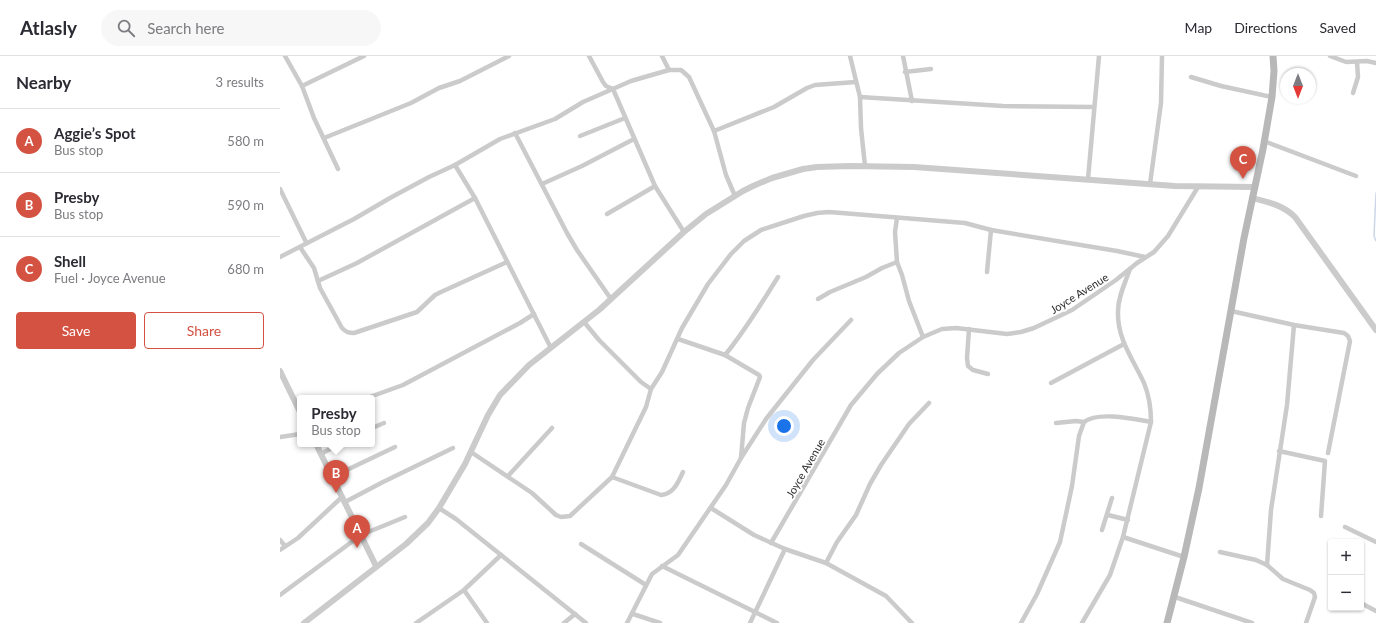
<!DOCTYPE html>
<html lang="en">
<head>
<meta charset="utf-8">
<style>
	body { margin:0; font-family:Lato,sans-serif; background:#f7f7f7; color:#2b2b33 }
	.controls { position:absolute; right:12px; bottom:12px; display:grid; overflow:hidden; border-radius:4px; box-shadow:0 1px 3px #0004 }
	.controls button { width:36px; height:36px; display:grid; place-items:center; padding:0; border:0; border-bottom:1px solid #e1e1e2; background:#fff; color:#2b2b33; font:20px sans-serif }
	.compass { position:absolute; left:1000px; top:12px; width:36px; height:36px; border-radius:50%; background:#fff; box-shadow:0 1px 3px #0004; rotate:180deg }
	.you { position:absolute; left:504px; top:370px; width:14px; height:14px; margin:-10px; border:3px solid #fff; border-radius:50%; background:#1a73e8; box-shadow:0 0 0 6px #1a73e833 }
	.badge { display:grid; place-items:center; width:26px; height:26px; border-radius:50%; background:#d35242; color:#fff; font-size:13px; font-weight:700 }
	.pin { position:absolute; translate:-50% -33px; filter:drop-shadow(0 1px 2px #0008) }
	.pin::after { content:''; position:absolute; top:21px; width:14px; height:12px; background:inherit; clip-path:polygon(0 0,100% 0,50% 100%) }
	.popup { position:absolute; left:17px; top:339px; width:78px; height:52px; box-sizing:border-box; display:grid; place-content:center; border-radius:4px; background:#fff; filter:drop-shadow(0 1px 3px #0005); font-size:13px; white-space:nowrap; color:#7c7c81 }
	.popup b { font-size:15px; color:#2b2b33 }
	.popup::after { content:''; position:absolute; left:50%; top:100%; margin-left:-8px; border:8px solid transparent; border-top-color:#fff }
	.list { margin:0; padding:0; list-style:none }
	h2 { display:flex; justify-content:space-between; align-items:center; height:52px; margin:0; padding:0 16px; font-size:17px }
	h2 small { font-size:13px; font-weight:400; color:#7c7c81 }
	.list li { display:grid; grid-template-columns:26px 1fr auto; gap:12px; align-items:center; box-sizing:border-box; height:64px; padding:0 16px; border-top:1px solid #e1e1e2 }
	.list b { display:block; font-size:15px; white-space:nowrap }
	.list p { margin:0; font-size:13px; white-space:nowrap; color:#7c7c81 }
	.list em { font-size:13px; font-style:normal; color:#7c7c81 }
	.actions { display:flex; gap:8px; padding:12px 16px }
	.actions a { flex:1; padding:9px 0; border:1px solid #d35242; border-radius:4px; text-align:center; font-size:14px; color:#d35242 }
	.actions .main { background:#d35242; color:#fff }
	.icon { flex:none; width:22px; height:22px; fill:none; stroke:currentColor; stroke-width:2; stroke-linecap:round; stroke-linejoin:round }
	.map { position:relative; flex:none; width:1096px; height:567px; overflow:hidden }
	header { display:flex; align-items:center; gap:24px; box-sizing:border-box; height:56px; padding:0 20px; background:#fff; border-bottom:1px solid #e1e1e2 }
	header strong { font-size:19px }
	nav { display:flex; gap:22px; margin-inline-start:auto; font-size:14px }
	.search { width:280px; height:36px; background:#f7f7f7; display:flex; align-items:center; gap:10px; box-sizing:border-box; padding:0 14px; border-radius:22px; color:#7c7c81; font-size:15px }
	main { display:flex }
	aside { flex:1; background:#fff }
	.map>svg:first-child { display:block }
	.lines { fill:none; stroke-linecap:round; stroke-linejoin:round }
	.stream { stroke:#cbd7e8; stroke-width:1.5 }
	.minor { stroke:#cbcbcb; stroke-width:4.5 }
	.tertiary { stroke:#cbcbcb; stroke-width:6 }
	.secondary { stroke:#b8b8b8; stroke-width:7 }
	.labels { text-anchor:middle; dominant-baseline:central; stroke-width:4; stroke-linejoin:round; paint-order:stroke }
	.street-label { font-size:11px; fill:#2e2e2e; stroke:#fff }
</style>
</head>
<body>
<header>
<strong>Atlasly</strong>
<div class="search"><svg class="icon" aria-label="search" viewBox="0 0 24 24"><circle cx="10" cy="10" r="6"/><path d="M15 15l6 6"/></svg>Search here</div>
<nav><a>Map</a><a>Directions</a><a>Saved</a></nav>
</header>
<main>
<aside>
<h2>Nearby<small>3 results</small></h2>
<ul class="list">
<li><span class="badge">A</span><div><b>Aggie’s Spot</b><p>Bus stop</p></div><em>580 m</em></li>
<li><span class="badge">B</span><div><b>Presby</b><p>Bus stop</p></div><em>590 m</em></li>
<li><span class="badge">C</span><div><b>Shell</b><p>Fuel · Joyce Avenue</p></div><em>680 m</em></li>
</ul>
<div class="actions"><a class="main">Save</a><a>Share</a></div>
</aside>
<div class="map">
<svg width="1096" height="567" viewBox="0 0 1096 567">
	<rect width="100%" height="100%" fill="#fff"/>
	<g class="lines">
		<polyline class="stream" points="1096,137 1094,180 1096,185"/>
		<g class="minor">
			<polyline points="5,0 22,30 34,62 58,113"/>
			<polyline points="309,0 323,26 326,30 333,33 375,130 404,176"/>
			<polyline points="382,0 389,14"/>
			<polyline points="570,0 580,41 581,72 585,110"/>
			<polyline points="623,0 632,45"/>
			<polyline points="1050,0 1066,6 1087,5 1096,7"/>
			<polyline points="625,16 651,13"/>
			<polyline points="911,21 941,30 992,41"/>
			<polyline points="22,30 84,0"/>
			<polyline points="1073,37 1078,21 1077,6"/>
			<polyline points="580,41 723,50 814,51"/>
			<polyline points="434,75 494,51 527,32 535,29 576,26"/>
			<polyline points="235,77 287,177 297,194 331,243"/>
			<polyline points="300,80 345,62"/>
			<polyline points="44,82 131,47 159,32 180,25 229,0"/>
			<polyline points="984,85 1076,120"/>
			<polyline points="175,109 195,142 271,292"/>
			<polyline points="808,123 819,0"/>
			<polyline points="262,128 302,110 354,83"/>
			<polyline points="870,128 881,47 882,0"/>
			<polyline points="0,133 26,186"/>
			<polyline points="327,158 375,130"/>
			<polyline points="617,162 615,176 617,206 622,219 629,245 643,281"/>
			<path d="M20,191l14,21 6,20 22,40c4,4 6,5 12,5l63,-21 18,-17 6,-3 66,-30"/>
			<polyline points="0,201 74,163 110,142 149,121 175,109 220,83 275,63 303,46 351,25 389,14 401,14 409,21 434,75 446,119 455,140"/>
			<polyline points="707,216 711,174"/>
			<polyline points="38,225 77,207 195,142"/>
			<polyline points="538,243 550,236 586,221 602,212 617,206"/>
			<polyline points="951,255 1014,269 1064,277 1068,280 1070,285 1048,397"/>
			<polyline points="304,266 319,284 361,326 371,333"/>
			<polyline points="689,273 687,302 688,310 693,314 708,318"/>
			<polyline points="398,283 445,299 479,319 480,321 468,352 464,367 461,402"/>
			<path d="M445,299c20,-24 36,-51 53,-78"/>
			<polyline points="771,327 844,288"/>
			<polyline points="87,342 123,329 240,267 254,258"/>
			<polyline points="776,367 796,365 804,366"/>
			<polyline points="92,372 104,367"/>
			<polyline points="0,381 20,378"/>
			<polyline points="999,395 1045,405 1041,460"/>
			<polyline points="191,396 252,437 276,459 281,461 290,460 332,421 366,351 371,333 382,316 402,272 428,228 451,198 464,185 481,174 524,160 537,157 549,156 685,167 711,174 837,195 865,201"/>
			<polyline points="41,398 59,388"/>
			<polyline points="228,420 272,372"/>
			<polyline points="52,421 115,391"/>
			<path d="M332,421l49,18c13,-1 17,-13 22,-23"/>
			<polyline points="65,446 103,426 173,392"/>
			<polyline points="159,452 176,463 306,567"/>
			<polyline points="431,452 474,479 505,493 546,507 606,540 632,567"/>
			<polyline points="828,459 848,464"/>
			<polyline points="1065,471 1096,486"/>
			<polyline points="822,474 832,442"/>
			<polyline points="843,481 904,501"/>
			<polyline points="0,484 5,490"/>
			<polyline points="491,487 571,349 597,318 619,297 643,281 662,273 676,272 727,278 741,276 754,272 792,254 836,224 857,207 874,196 888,180 918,131"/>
			<polyline points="301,488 366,529"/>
			<polyline points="0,494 18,482 62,441"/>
			<polyline points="940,496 976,504 987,509 1003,523 1030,534 1034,537 1035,541 1026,567"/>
			<polyline points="546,507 557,486 576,459 590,428 601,409 629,368 649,347"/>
			<polyline points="987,509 991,454 1007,349 1014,269"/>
			<polyline points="382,510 497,567"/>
			<polyline points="184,534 207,567"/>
			<polyline points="0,539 81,479 125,461"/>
			<polyline points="895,541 972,567"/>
			<polyline points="1081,547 1096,555"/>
			<polyline points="353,558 380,567"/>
			<polyline points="136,567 184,534 221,499"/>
			<polyline points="284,567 295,558"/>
			<polyline points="347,567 372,518 398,499 446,429 461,402 486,363 533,304 571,264"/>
			<polyline points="470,567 505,493"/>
			<path d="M741,567l16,-29 23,-52 12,-56 7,-50 5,-14c14,-11 50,-3 67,0"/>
			<path d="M802,567l28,-48 13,-38 28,-115c0,-13 -2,-27 -7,-39 -11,-24 -27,-44 -26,-72 0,-14 7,-28 12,-42"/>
		</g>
		<g class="tertiary">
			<path d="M972,142c16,4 31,7 43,19l81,113"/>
			<polyline points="0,315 20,356"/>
			<polyline points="36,388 96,510"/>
			<polyline points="24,567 126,488 148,467 159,452 185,408 208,359 220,339 249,309 319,254 404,176 426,158 463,135 473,130 492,122 523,113 537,111 570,110 634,111 895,130 974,131"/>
		</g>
		<polyline class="secondary" points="887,567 904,501 919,432 964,182 983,93 992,41 994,15 993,0"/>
	</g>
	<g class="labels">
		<g class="street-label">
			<text transform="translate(799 237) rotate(-32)">Joyce Avenue</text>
			<text transform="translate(525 412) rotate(-60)">Joyce Avenue</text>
		</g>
	</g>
</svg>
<div class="controls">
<button>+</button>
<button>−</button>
</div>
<svg class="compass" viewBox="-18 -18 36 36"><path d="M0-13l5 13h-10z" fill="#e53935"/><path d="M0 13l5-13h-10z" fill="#7c7c81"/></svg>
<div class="you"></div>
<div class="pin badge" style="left:77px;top:492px">A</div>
<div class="pin badge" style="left:56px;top:437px">B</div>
<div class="popup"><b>Presby</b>Bus stop</div>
<div class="pin badge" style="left:963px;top:123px">C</div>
</div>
</main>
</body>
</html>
